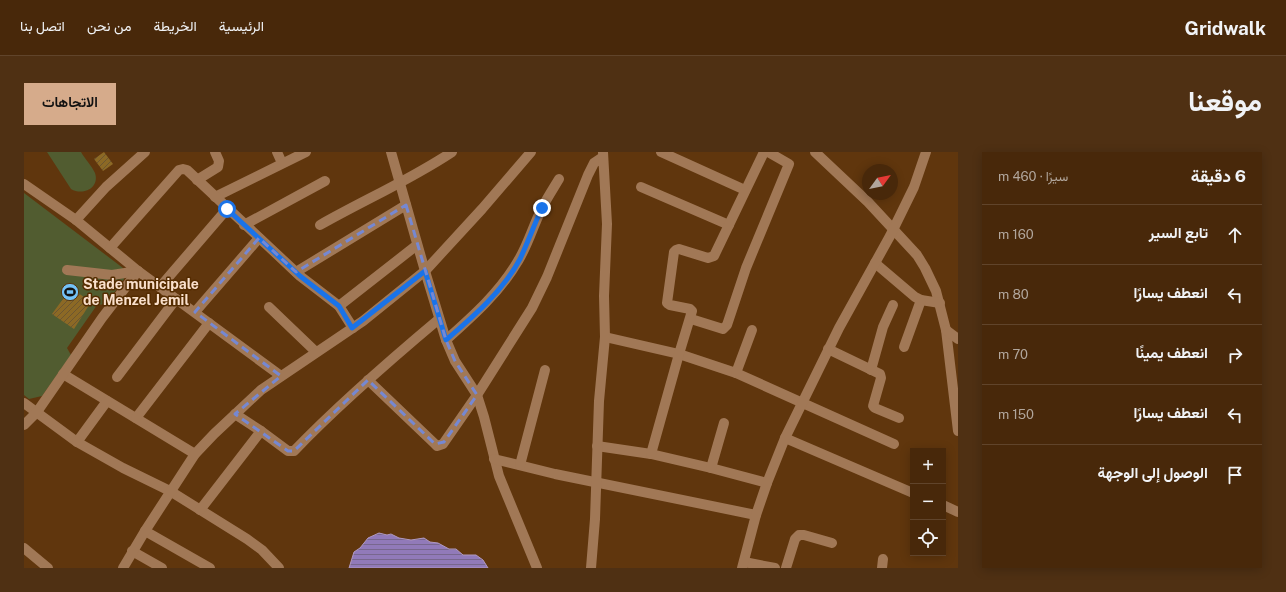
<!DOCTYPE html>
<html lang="ar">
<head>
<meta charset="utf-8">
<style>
	body { margin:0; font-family:"Public Sans",Vazirmatn,sans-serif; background:#4f3013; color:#f1f3f6; direction:rtl }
	.controls { position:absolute; right:12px; bottom:12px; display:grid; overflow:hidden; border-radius:0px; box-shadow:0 2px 10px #0003 }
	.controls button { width:36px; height:36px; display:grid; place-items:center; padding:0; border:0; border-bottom:1px solid #60442b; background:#48280a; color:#f1f3f6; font:20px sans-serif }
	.compass { position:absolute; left:838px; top:12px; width:36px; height:36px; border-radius:50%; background:#48280a; box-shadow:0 2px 10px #0003; rotate:57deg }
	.stop { position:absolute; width:12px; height:12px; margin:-9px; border:3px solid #1a73e8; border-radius:50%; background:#fff }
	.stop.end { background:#1a73e8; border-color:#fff; box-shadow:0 1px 4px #0008 }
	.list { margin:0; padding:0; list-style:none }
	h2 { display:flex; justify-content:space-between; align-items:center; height:52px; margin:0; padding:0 16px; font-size:17px }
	h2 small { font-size:13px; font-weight:400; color:#b1a69c }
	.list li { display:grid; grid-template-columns:26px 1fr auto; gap:12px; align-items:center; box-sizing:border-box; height:60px; padding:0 16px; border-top:1px solid #60442b }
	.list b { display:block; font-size:15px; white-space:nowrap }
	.list em { font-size:13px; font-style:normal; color:#b1a69c }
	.icon { flex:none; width:22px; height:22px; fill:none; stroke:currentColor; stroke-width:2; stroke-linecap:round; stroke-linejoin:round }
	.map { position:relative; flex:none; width:934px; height:416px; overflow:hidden; direction:ltr; border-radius:0px }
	header { display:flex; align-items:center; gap:24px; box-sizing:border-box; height:56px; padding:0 20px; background:#48280a; border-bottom:1px solid #60442b }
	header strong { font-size:19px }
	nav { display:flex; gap:22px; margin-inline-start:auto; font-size:14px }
	.intro { display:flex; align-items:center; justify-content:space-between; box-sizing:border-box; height:96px; padding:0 24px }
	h1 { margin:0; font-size:28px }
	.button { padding:10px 18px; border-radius:0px; background:#d6ab8b; color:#111; font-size:14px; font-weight:700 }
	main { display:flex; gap:24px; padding:0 24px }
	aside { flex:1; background:#48280a; border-radius:0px; box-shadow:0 2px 10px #0003 }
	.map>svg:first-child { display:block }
	.park { fill:#515c30 }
	.water { fill:url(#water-rules); stroke:#b099bf }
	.building { fill:url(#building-hatch) }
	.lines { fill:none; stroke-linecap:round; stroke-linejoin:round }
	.minor { stroke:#a17856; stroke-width:10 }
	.route { stroke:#1a73e8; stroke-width:5 }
	.marked { fill:none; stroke:#7588d3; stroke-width:3; stroke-dasharray:8 5; stroke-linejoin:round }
	.labels { text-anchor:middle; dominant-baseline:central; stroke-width:3; stroke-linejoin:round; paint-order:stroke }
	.poi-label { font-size:14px; font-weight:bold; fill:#fae0cc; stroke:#552c00; text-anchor:start }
</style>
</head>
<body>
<header>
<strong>Gridwalk</strong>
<nav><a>الرئيسية</a><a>الخريطة</a><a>من نحن</a><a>اتصل بنا</a></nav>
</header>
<div class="intro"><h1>موقعنا</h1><a class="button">الاتجاهات</a></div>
<main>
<aside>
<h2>6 دقيقة<small>سيرًا · 460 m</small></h2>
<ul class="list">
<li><svg class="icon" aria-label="ahead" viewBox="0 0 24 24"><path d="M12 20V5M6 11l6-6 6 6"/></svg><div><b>تابع السير</b></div><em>160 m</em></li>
<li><svg class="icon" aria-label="left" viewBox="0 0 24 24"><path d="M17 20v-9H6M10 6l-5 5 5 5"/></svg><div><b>انعطف يسارًا</b></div><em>80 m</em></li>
<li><svg class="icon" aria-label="right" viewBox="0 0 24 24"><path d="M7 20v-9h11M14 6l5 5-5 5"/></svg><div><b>انعطف يمينًا</b></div><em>70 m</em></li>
<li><svg class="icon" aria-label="left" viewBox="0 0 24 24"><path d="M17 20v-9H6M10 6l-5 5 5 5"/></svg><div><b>انعطف يسارًا</b></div><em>150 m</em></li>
<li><svg class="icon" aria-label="arrive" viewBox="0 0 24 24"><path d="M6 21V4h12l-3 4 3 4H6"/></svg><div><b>الوصول إلى الوجهة</b></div></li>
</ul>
</aside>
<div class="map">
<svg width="934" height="416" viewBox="0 0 934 416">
	<defs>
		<pattern id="water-rules" width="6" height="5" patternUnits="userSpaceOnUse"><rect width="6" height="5" fill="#917ab9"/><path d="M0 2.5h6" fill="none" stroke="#78678e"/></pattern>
		<pattern id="building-hatch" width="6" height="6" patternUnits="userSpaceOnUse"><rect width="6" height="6" fill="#8c6925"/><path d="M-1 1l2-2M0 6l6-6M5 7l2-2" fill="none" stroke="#6c5631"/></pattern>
	</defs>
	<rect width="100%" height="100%" fill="#60360d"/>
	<g class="park">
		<path d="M23,0h34c4,7 11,14 14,21 5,15 -12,23 -24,16z"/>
		<polygon points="0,41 99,116 100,127 82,152 73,153 43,196 47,203 18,244 5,247 0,243"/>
	</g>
	<polygon class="water" points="355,381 363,383 367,382 375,386 387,388 400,386 406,390 414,391 425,397 432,397 439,403 452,403 459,408 464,416 325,416 330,400 336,396 344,386"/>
	<g class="building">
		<polygon points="80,0 89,12 79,19 70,7"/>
		<polygon points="47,136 67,150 50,177 28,162"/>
	</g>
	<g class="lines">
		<g class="minor">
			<polyline points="253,0 258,11"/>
			<polyline points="367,0 401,119 422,188 431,209 453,243 460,265 475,324 513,416"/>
			<polyline points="637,0 721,38"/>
			<polyline points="791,0 844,50 893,103 901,116 912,139 922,178 934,279"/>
			<polyline points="173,28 194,15 195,9 191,0"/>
			<polyline points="0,32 52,68 114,119 257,224"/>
			<polyline points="617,35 705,73"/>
			<polyline points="191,45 282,0"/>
			<polyline points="52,68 82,35 121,0"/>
			<polyline points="220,73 301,29"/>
			<path d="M296,73c44,-25 90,-45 132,-73"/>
			<polyline points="86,96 155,18 159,17 163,18 276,124 315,154 329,176"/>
			<polyline points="851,111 891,145 897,148 916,151"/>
			<polyline points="43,118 88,123 114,119"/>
			<polyline points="272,120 382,53"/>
			<polyline points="136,135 203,57"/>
			<polyline points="315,154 393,93"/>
			<polyline points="245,155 292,200"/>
			<polyline points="171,160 235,86"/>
			<polyline points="667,167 699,177 703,173 722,116 765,12 744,0"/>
			<polyline points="922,178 934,187"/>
			<polyline points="581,185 655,202 712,221 870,292"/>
			<path d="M422,188c27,-24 54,-48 72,-79 10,-16 15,-35 24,-53 5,-10 11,-19 17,-29"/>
			<polyline points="880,195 897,148"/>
			<polyline points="804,197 856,222 857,226 849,254 851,256 875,266"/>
			<polyline points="847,218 859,175 869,153"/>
			<polyline points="712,221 728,178"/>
			<polyline points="39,222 171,302"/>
			<polyline points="93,225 152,147"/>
			<polyline points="344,228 411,292 413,294 419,292 453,243 508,156 523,125 564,23 570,11 579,5"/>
			<polyline points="0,251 53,290 99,316 146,339 223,387 238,398 255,416"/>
			<path d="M211,262l26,17 27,20h6c45,-47 95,-90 145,-132"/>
			<polyline points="112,266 185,171"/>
			<polyline points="0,273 13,260 78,166 114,119"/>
			<polyline points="761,286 889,341"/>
			<polyline points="53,290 83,249"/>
			<polyline points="573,294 627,302 687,316 743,331"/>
			<polyline points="627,302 655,202 668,159 666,157 646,153 643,151 650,100 652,98 655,97 684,106 690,104 740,0"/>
			<polyline points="470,307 531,322 732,363"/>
			<polyline points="496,313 521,218"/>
			<polyline points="687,316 700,271"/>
			<polyline points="919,353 934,360"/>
			<polyline points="176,358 237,279"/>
			<polyline points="121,379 186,416"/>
			<polyline points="0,396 24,416"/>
			<polyline points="108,399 138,416"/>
			<polyline points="720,410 751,416"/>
			<polyline points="99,416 121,379 171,302 190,282 237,238 339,169 401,119 458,57 507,0"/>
			<polyline points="567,416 571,367 575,249 581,185 580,144 583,72 579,0"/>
			<polyline points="718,416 732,363 743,331 761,286 815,176 866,84 890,35 902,0"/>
			<polyline points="762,416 771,387 775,383 780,383 808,391"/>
			<polyline points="858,416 859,407"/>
		</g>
	</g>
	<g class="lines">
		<path class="route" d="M203,57l73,67 39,30 13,22 73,-57 21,69c28,-24 57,-49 74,-81 8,-17 14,-34 22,-51"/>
	</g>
	<path class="marked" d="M382,53l40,135 9,21 22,34 -33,47 -9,2 -67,-64 -74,71h-6l-53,-37 46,-38 -86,-64 64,-74 37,34z"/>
	<defs>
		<symbol id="stadium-disc" viewBox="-11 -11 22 22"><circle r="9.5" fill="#73c1f6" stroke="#552c00"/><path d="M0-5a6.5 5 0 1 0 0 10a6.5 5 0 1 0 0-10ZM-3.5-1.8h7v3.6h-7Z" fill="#111"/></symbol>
	</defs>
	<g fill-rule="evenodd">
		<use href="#stadium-disc" x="36" y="130" width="20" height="20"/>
	</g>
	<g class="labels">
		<g class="poi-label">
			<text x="59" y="132">Stade municipale<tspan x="59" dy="16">de Menzel Jemil</tspan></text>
		</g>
	</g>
</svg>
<div class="controls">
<button>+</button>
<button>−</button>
<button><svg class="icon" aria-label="locate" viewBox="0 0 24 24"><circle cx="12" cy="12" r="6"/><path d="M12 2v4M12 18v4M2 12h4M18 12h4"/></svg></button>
</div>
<svg class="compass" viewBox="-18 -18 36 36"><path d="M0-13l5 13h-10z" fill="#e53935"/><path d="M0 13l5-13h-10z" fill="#b1a69c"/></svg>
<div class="stop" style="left:203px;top:57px"></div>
<div class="stop end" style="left:518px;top:56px"></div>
</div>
</main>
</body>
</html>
